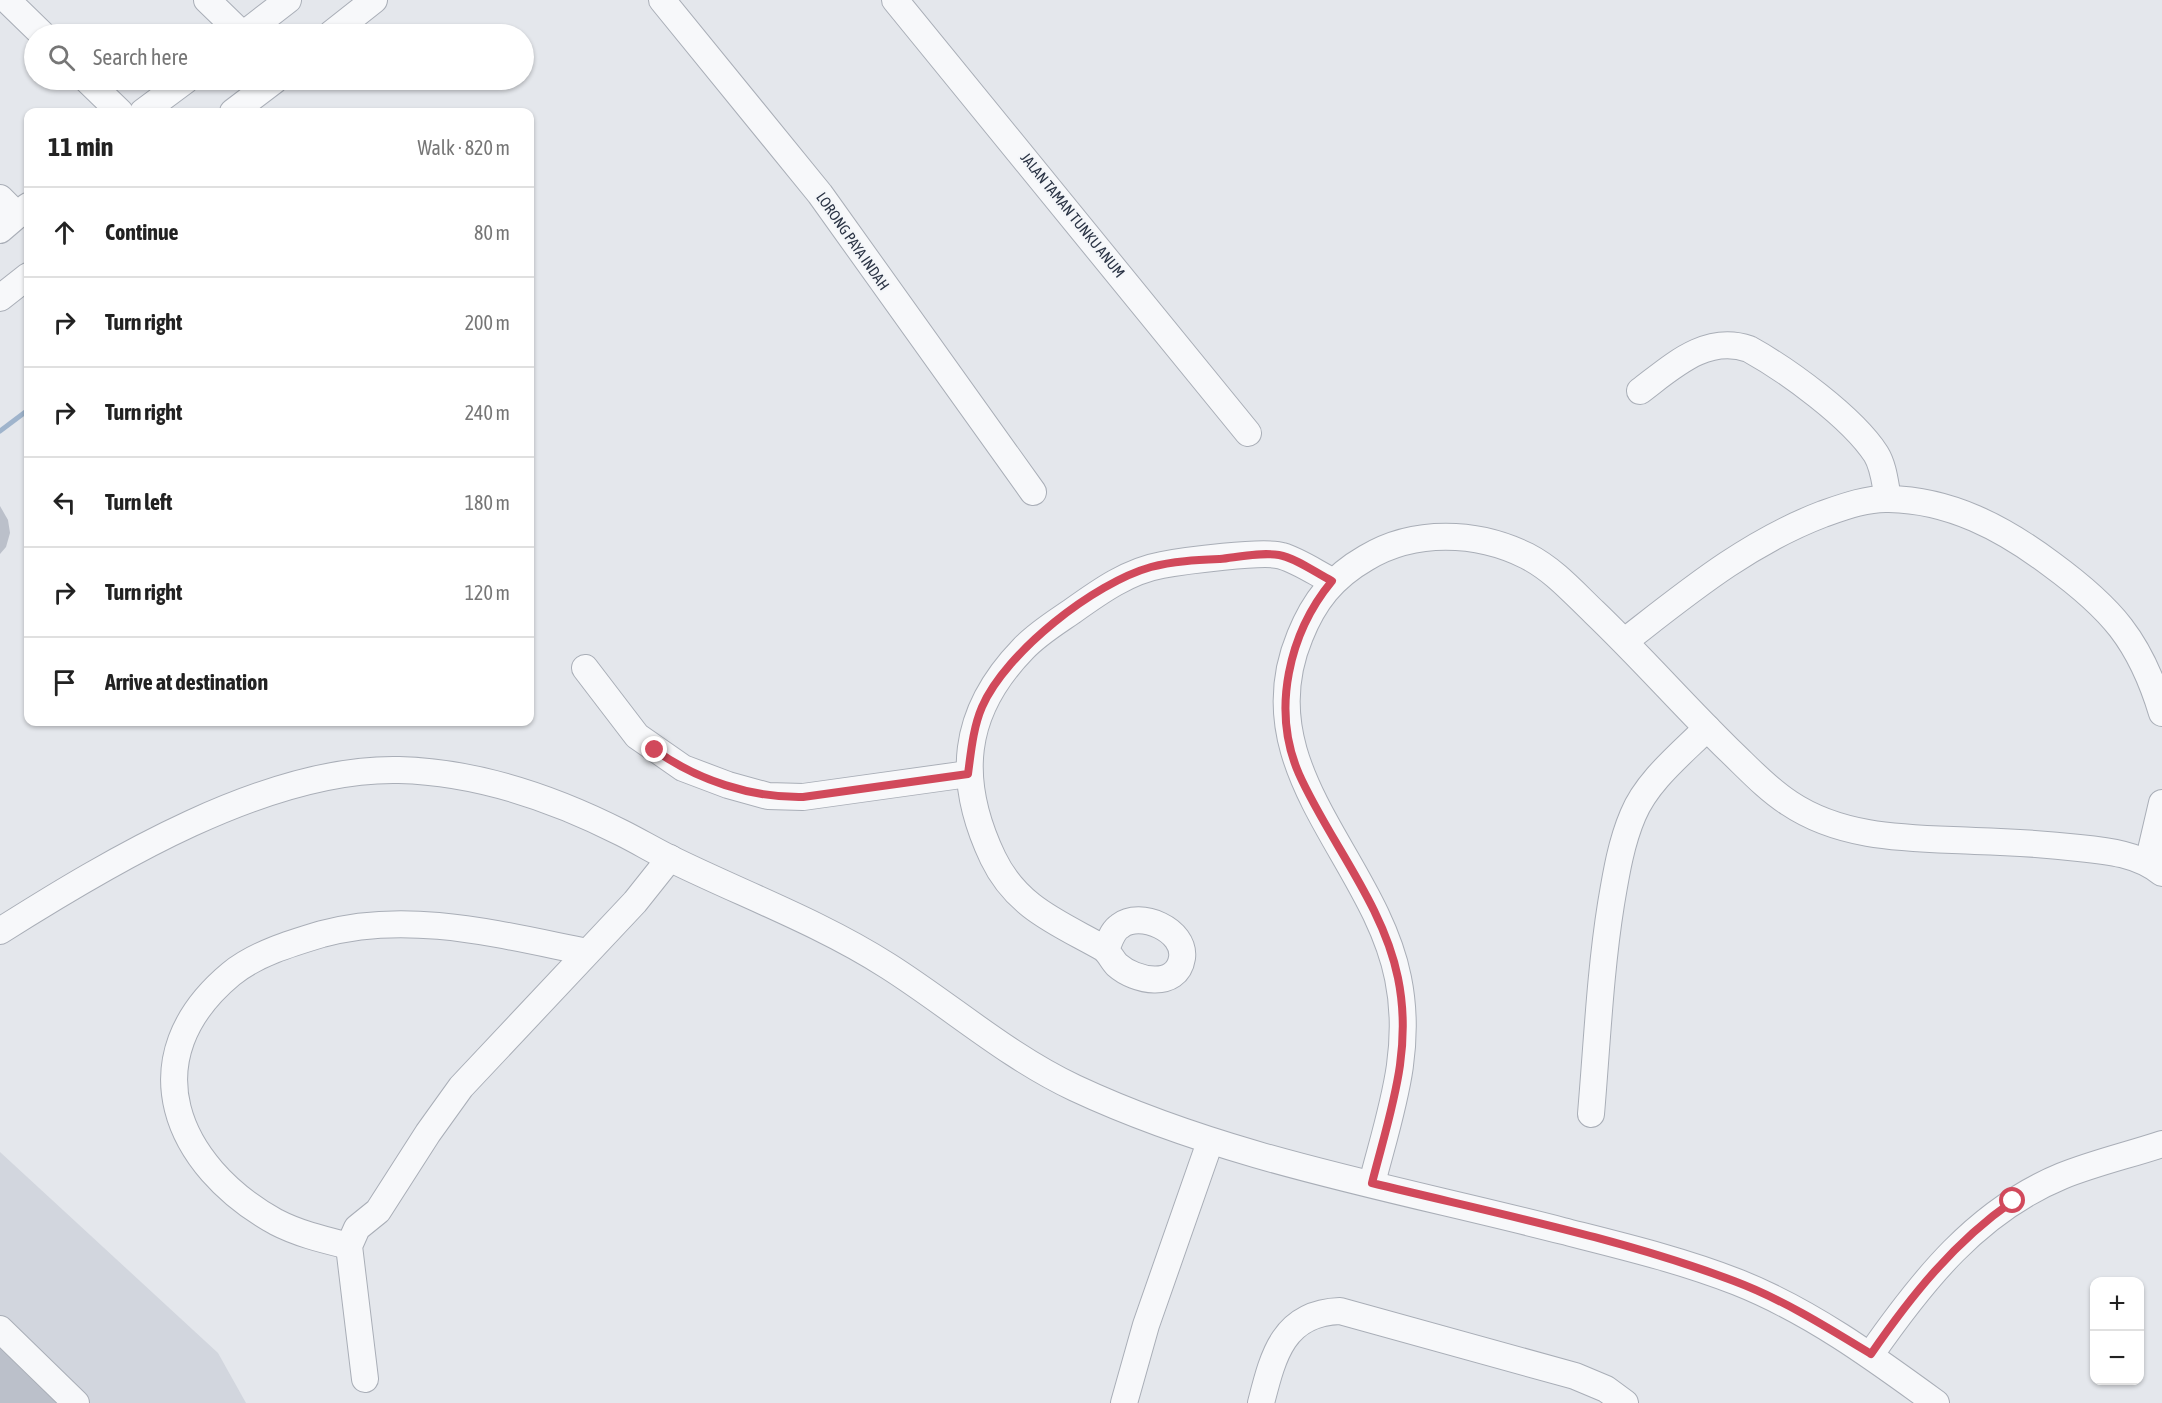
<!DOCTYPE html>
<html lang="en">
<head>
<meta charset="utf-8">
<style>
	body { margin:0; font-family:"Asap Condensed",sans-serif; background:#f2f2f2; color:#222 }
	.controls { position:absolute; right:18px; bottom:18px; display:grid; overflow:hidden; border-radius:12px; box-shadow:0 2px 4px #0004 }
	.controls button { width:54px; height:54px; display:grid; place-items:center; padding:0; border:0; border-bottom:2px solid #e0e0e0; background:#fff; color:#222; font:30px sans-serif }
	.stop { position:absolute; width:18px; height:18px; margin:-14px; border:4px solid #d1495b; border-radius:50%; background:#fff }
	.stop.end { background:#d1495b; border-color:#fff; box-shadow:0 2px 6px #0008 }
	.list { margin:0; padding:0; list-style:none }
	h2 { display:flex; justify-content:space-between; align-items:center; height:78px; margin:0; padding:0 24px; font-size:26px }
	h2 small { font-size:20px; font-weight:400; color:#767676 }
	.list li { display:grid; grid-template-columns:39px 1fr auto; gap:18px; align-items:center; box-sizing:border-box; height:90px; padding:0 24px; border-top:2px solid #e0e0e0 }
	.list b { display:block; font-size:22px; white-space:nowrap }
	.list em { font-size:20px; font-style:normal; color:#767676 }
	.icon { flex:none; width:33px; height:33px; fill:none; stroke:currentColor; stroke-width:2; stroke-linecap:round; stroke-linejoin:round }
	.map { position:relative; flex:none; width:2162px; height:1403px; overflow:hidden }
	.search { position:absolute; background:#fff; box-shadow:0 2px 4px #0004; left:24px; top:24px; width:510px; height:66px; display:flex; align-items:center; gap:15px; box-sizing:border-box; padding:0 21px; border-radius:33px; color:#767676; font-size:22px }
	.panel { position:absolute; background:#fff; box-shadow:0 2px 4px #0004; left:24px; top:108px; width:510px; height:618px; border-radius:12px }
	.map>svg:first-child { display:block }
	.built { fill:#d2d6de }
	.lines { fill:none; stroke-linecap:round; stroke-linejoin:round }
	.stream { stroke:#9fb4cc; stroke-width:5 }
	.building { fill:#bbc0ca }
	.minor-casing { stroke:#a9aeb7; stroke-width:28 }
	.minor { stroke:#f7f8fa; stroke-width:26 }
	.route { stroke:#d1495b; stroke-width:8 }
	.labels { text-anchor:middle; dominant-baseline:central; stroke-width:4.5; stroke-linejoin:round; paint-order:stroke }
	.street-label { font-size:15px; fill:#2b3445; stroke:#f4f6f9 }
</style>
</head>
<body>
<div class="map">
<svg width="2162" height="1403" viewBox="0 0 2162 1403">
	<rect width="100%" height="100%" fill="#e4e7ec"/>
	<polygon class="built" points="0,1152 218,1353 246,1403 0,1403"/>
	<g class="lines">
		<polyline class="stream" points="0,431 28,410"/>
	</g>
	<g class="building">
		<polygon points="0,506 8,520 10,533 6,547 0,554"/>
		<polygon points="0,1347 60,1403 0,1403"/>
	</g>
	<g class="lines">
		<defs>
			<g id="minor">
				<polyline points="7,0 42,34"/>
				<polyline points="207,0 242,34"/>
				<polyline points="662,0 820,194 1033,492"/>
				<polyline points="895,0 1248,433"/>
				<polyline points="244,34 288,0"/>
				<polyline points="331,34 374,0"/>
				<polyline points="87,80 120,112"/>
				<polyline points="143,112 186,80"/>
				<polyline points="233,112 275,80"/>
				<polyline points="0,198 17,215"/>
				<polyline points="0,230 28,206"/>
				<polyline points="0,298 28,276"/>
				<path d="M1640,391c32,-24 66,-57 109,-42 38,21 103,68 127,105 8,13 9,30 12,44"/>
				<path d="M1625,641c63,-49 122,-98 198,-127 20,-7 44,-16 66,-15 61,1 114,29 162,65 60,44 89,76 111,149"/>
				<polyline points="585,668 637,736 683,768 728,785 768,796 803,797 968,774"/>
				<polyline points="2148,863 2162,803"/>
				<path d="M0,931c109,-69 267,-164 399,-161 78,2 154,28 223,63 16,8 31,17 47,25 73,36 150,64 219,108 63,40 119,90 187,122 154,72 325,101 488,143 59,15 118,29 174,51 73,29 136,75 199,121"/>
				<path d="M1106,949c4,-8 6,-18 14,-23 20,-16 66,4 62,32 -5,32 -47,23 -65,7 -5,-5 -8,-13 -14,-17 -44,-25 -86,-40 -110,-90 -37,-78 -32,-145 30,-209 14,-15 32,-26 48,-37 28,-20 57,-41 91,-47 21,-4 103,-15 120,-9 17,5 34,17 50,25"/>
				<path d="M1591,1114c6,-70 9,-141 20,-210 5,-30 10,-61 22,-89 14,-34 48,-61 74,-87"/>
				<path d="M1372,1183c18,-70 41,-132 26,-205 -24,-120 -153,-210 -98,-342 14,-35 33,-59 66,-78 48,-29 111,-27 161,-2 27,14 46,36 67,56 47,45 89,93 135,138 19,18 38,39 60,53 55,37 123,35 186,38 35,1 70,3 104,7 30,3 59,6 83,25"/>
				<path d="M349,1246c-24,-6 -50,-12 -73,-24 -101,-56 -146,-164 -45,-248 24,-20 61,-31 91,-40 87,-24 179,1 265,18"/>
				<polyline points="0,1329 76,1403"/>
				<path d="M1871,1354c51,-73 106,-143 191,-178 32,-13 67,-21 100,-32"/>
				<polyline points="365,1379 349,1246 357,1228 378,1211 428,1133 461,1087 635,902 670,858"/>
				<polyline points="1124,1403 1146,1325 1210,1142"/>
				<path d="M1261,1403c12,-47 22,-90 79,-92l235,65 31,13 19,14"/>
			</g>
		</defs>
		<use href="#minor" class="minor-casing"/>
		<use href="#minor" class="minor"/>
	</g>
	<g class="lines">
		<path class="route" d="M655,750c42,30 96,48 148,47l165,-23c3,-22 5,-46 14,-67 24,-55 112,-124 169,-140 22,-6 46,-7 69,-8 18,-2 40,-7 59,-4 17,3 37,18 53,26 -43,52 -61,129 -33,193 30,67 84,130 99,204 15,73 -8,134 -26,205 118,29 248,55 362,98 48,18 93,46 137,73 40,-58 83,-112 142,-153"/>
	</g>
	<g class="labels">
		<g class="street-label">
			<text transform="translate(1073 215) rotate(51)">JALAN TAMAN TUNKU ANUM</text>
			<text transform="translate(853 241) rotate(55)">LORONG PAYA INDAH</text>
		</g>
	</g>
</svg>
<div class="controls">
<button>+</button>
<button>−</button>
</div>
<div class="stop" style="left:2013px;top:1201px"></div>
<div class="stop end" style="left:655px;top:750px"></div>
<div class="search"><svg class="icon" aria-label="search" viewBox="0 0 24 24"><circle cx="10" cy="10" r="6"/><path d="M15 15l6 6"/></svg>Search here</div>
<section class="panel">
<h2>11 min<small>Walk · 820 m</small></h2>
<ul class="list">
<li><svg class="icon" aria-label="ahead" viewBox="0 0 24 24"><path d="M12 20V5M6 11l6-6 6 6"/></svg><div><b>Continue</b></div><em>80 m</em></li>
<li><svg class="icon" aria-label="right" viewBox="0 0 24 24"><path d="M7 20v-9h11M14 6l5 5-5 5"/></svg><div><b>Turn right</b></div><em>200 m</em></li>
<li><svg class="icon" aria-label="right" viewBox="0 0 24 24"><path d="M7 20v-9h11M14 6l5 5-5 5"/></svg><div><b>Turn right</b></div><em>240 m</em></li>
<li><svg class="icon" aria-label="left" viewBox="0 0 24 24"><path d="M17 20v-9H6M10 6l-5 5 5 5"/></svg><div><b>Turn left</b></div><em>180 m</em></li>
<li><svg class="icon" aria-label="right" viewBox="0 0 24 24"><path d="M7 20v-9h11M14 6l5 5-5 5"/></svg><div><b>Turn right</b></div><em>120 m</em></li>
<li><svg class="icon" aria-label="arrive" viewBox="0 0 24 24"><path d="M6 21V4h12l-3 4 3 4H6"/></svg><div><b>Arrive at destination</b></div></li>
</ul>
</section>
</div>
</body>
</html>
